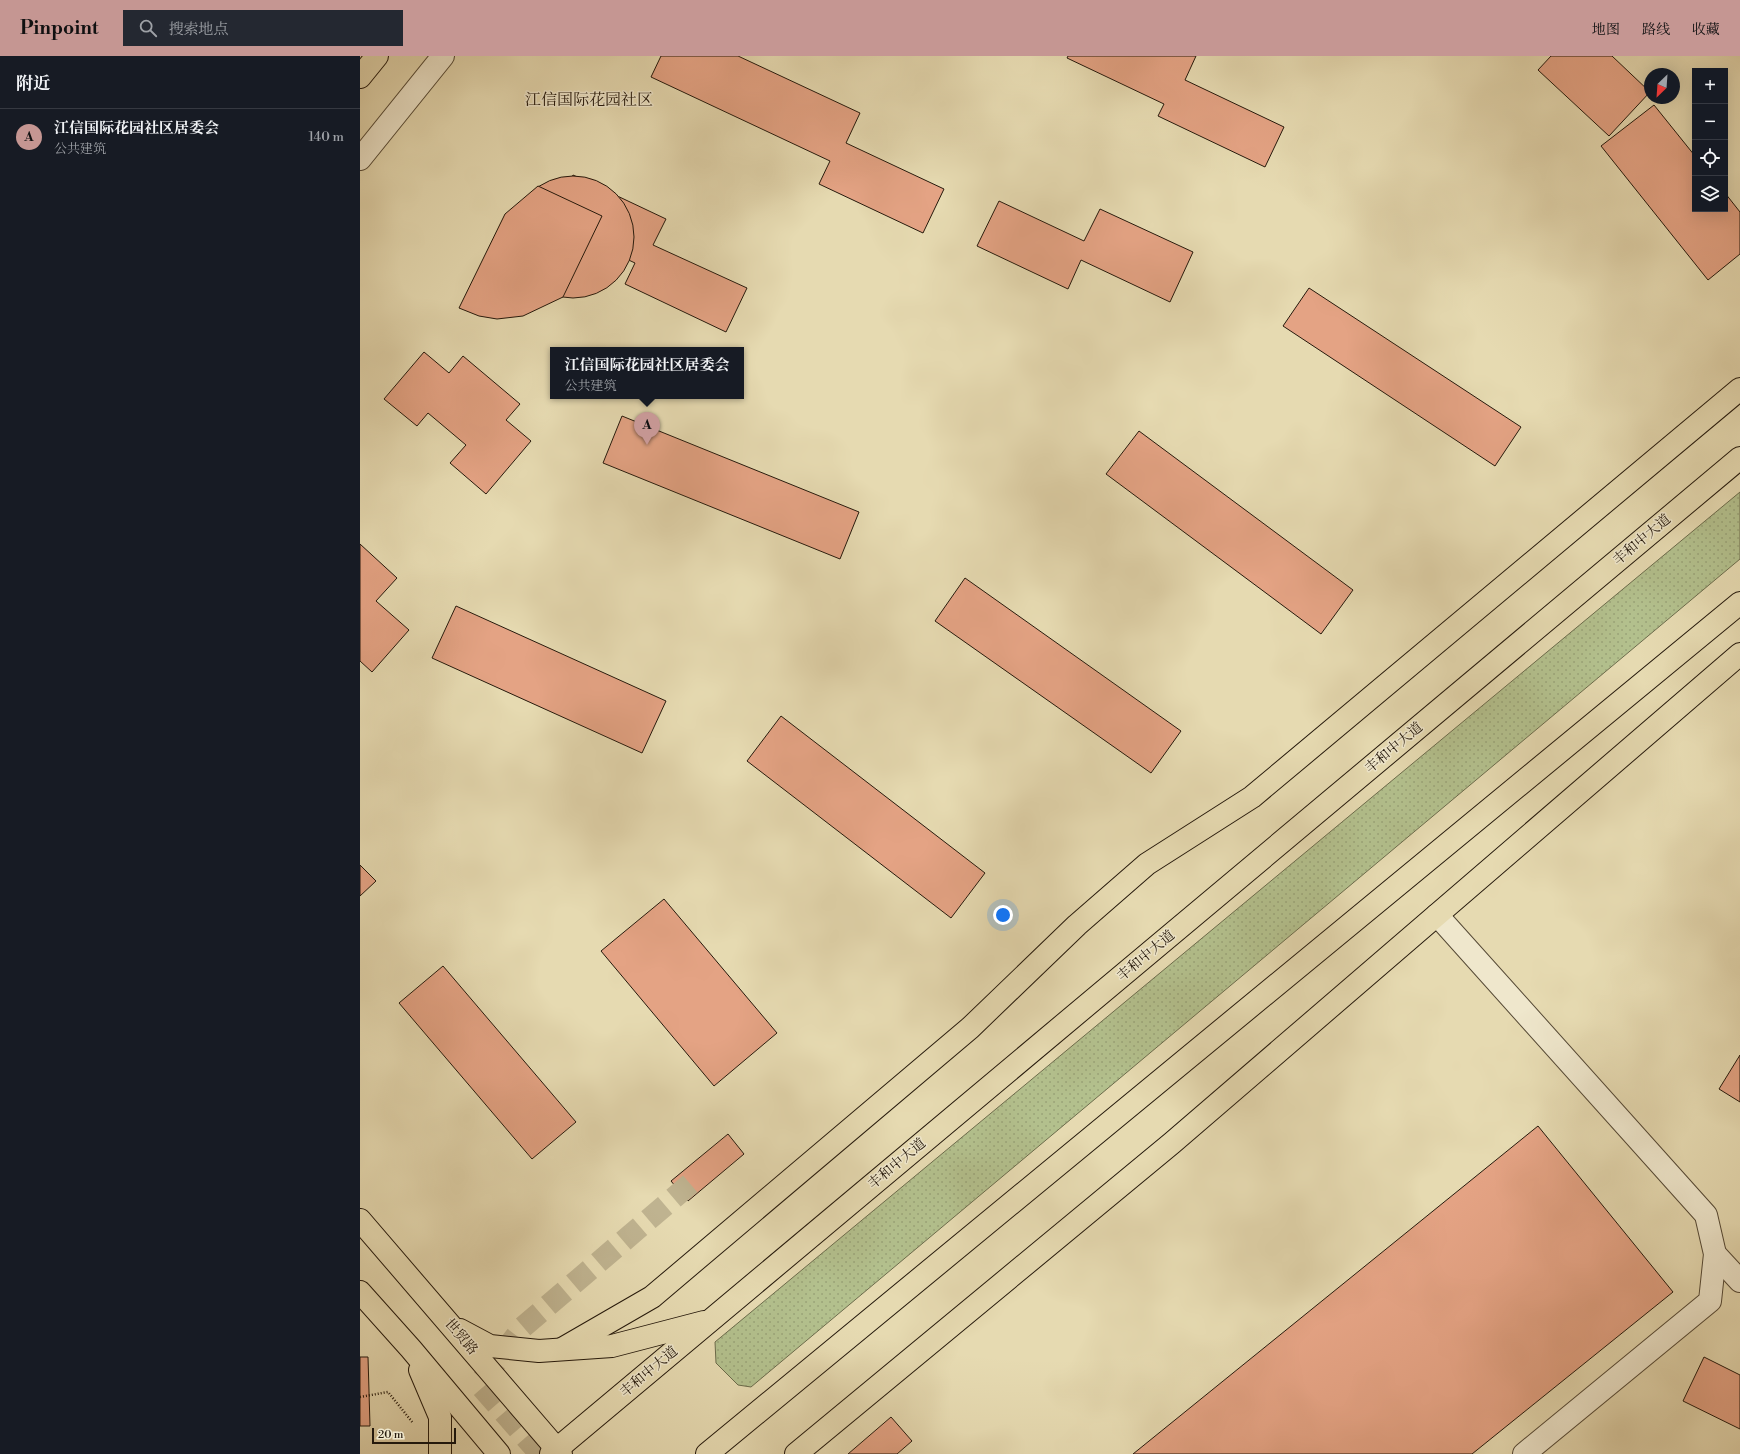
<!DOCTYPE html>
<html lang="zh">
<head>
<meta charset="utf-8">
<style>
	body { margin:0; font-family:"Libre Bodoni","Noto Serif SC",serif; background:#242831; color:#f1f3f6 }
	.controls { position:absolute; right:12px; top:12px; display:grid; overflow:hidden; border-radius:0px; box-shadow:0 4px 16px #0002 }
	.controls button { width:36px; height:36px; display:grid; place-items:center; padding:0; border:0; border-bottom:1px solid #363941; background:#171b24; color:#f1f3f6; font:20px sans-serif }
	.compass { position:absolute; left:1284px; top:12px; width:36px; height:36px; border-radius:50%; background:#171b24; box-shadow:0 4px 16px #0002; rotate:205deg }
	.scale { position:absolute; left:12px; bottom:10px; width:84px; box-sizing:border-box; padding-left:4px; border:2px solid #25190c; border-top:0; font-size:11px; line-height:14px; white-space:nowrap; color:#25190c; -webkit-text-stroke:3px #efe7cc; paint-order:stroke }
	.you { position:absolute; left:643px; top:859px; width:14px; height:14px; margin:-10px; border:3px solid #fff; border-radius:50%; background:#1a73e8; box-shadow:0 0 0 6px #1a73e833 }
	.badge { display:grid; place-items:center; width:26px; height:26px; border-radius:50%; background:#c59692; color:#111; font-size:13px; font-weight:700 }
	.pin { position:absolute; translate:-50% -33px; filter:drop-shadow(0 1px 2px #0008) }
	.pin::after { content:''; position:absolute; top:21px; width:14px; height:12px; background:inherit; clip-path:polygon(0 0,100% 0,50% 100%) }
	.popup { position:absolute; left:190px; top:291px; width:194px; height:52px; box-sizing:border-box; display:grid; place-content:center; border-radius:0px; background:#171b24; filter:drop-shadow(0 1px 3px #0005); font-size:13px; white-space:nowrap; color:#9ea1a6 }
	.popup b { font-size:15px; color:#f1f3f6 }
	.popup::after { content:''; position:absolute; left:50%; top:100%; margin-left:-8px; border:8px solid transparent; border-top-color:#171b24 }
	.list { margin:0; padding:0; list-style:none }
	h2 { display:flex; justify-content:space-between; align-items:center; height:52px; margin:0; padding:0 16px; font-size:17px }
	h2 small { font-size:13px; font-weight:400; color:#9ea1a6 }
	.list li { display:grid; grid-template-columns:26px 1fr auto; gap:12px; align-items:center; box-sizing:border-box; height:56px; padding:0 16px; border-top:1px solid #363941 }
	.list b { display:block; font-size:15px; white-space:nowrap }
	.list p { margin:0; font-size:13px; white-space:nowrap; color:#9ea1a6 }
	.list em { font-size:13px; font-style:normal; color:#9ea1a6 }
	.icon { flex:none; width:22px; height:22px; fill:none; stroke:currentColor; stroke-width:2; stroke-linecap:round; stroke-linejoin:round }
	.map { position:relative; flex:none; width:1380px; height:1398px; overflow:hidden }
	header { display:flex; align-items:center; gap:24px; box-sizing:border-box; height:56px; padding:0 20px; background:#c59692; color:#111 }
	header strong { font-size:19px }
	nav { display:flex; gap:22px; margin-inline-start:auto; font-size:14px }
	.search { width:280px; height:36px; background:#242831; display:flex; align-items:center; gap:10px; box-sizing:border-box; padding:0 14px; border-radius:0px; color:#9ea1a6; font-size:15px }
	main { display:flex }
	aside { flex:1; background:#171b24 }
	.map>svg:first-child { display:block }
	.grass { fill:url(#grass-dots); stroke:#6c6c4c }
	.building { fill:#e4a384; stroke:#25190c }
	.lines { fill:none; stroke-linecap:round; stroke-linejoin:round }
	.minor-tunnel { stroke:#bfb390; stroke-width:22; stroke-dasharray:22 11; stroke-linecap:butt }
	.minor-casing { stroke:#554935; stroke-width:24 }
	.major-casing { stroke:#25190c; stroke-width:24 }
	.path { stroke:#25190c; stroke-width:2.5; stroke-dasharray:1 2; stroke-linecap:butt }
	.minor { stroke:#efe7cc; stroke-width:22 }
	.major { stroke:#e6dab1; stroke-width:22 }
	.labels { text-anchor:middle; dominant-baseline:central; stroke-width:3; stroke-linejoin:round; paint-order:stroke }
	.street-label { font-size:14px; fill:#25190c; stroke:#efe7cc }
	.quarter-label { font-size:16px; fill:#25190c; stroke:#efe7cc }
</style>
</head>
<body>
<header>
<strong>Pinpoint</strong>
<div class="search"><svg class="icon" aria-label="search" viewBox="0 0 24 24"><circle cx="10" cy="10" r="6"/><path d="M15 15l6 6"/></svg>搜索地点</div>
<nav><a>地图</a><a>路线</a><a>收藏</a></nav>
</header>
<main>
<aside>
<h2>附近<small></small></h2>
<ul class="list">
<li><span class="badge">A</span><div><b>江信国际花园社区居委会</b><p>公共建筑</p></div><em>140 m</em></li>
</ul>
</aside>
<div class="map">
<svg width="1380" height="1398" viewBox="0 0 1380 1398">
	<defs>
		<pattern id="grass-dots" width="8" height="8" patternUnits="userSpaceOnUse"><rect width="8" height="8" fill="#b3c08d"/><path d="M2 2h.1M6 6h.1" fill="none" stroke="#9aa478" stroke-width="1.8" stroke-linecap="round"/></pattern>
	</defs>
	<rect width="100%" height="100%" fill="#e6dab1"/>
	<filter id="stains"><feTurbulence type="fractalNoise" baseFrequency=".005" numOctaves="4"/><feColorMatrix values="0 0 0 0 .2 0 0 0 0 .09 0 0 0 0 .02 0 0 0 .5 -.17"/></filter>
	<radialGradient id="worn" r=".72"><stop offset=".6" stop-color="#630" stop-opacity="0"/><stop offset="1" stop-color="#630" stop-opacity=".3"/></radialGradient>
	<polygon class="grass" points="1380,436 1380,503 391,1331 378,1329 356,1307 355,1286"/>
	<g class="building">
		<polygon points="301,0 378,0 500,57 486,87 584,133 563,177 459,128 470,105 291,21"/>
		<polygon points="708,0 836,0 825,24 924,71 905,111 798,60 804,48 707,2"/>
		<polygon points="1191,0 1252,0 1290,36 1249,80 1178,14"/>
		<polygon points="1294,49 1335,100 1335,153 1365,153 1365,137 1380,156 1380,198 1348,224 1241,90"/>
		<polygon points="213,119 306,163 293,189 387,232 366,276 265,228 275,207 190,167"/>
		<circle cx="213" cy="181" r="61"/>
		<polygon points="178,130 242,160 203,241 163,260 137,263 119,260 99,252 145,158"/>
		<polygon points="639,145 724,185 740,153 833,196 810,246 721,204 708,233 617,190"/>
		<polygon points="949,232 1161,371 1135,410 923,270"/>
		<polygon points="64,296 89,317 103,300 160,348 146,364 171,385 126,438 90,407 106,389 68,357 57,370 24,343"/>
		<polygon points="262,360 499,456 480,503 243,407"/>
		<polygon points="779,375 993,534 961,578 746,418"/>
		<polygon points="0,488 37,522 16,545 49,574 12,616 0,605"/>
		<polygon points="605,522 821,675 791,717 575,565"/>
		<polygon points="96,550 306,645 282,697 72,602"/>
		<polygon points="421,660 625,817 591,862 387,705"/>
		<polygon points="0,809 16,825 0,840"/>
		<polygon points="304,843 417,977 354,1030 241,895"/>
		<polygon points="83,910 216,1066 172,1103 39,947"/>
		<polygon points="1380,999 1380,1046 1359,1033"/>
		<polygon points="1178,1070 1313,1236 1112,1398 773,1398"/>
		<polygon points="368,1078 384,1098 328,1145 311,1125"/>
		<polygon points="0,1301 8,1301 10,1370 0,1370"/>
		<polygon points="1344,1301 1380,1319 1380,1373 1323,1345"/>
		<polygon points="531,1361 552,1385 537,1398 488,1398"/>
	</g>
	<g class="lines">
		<polyline class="minor-tunnel" points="180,1398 119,1328 163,1271 337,1122"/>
		<defs>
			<g id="minor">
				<polyline points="0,103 83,0"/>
				<polyline points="1077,859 1346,1159 1355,1198 1350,1245 1164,1398"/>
				<polyline points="1355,1198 1380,1225"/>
			</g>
			<g id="major">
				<polyline points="0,21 17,0"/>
				<polyline points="0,1164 201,1398"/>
				<polyline points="0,1236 51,1293 139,1398"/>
				<polyline points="100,1274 130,1290 179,1295 252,1290 344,1266"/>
				<polyline points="202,1293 292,1241 610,972 717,869 787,808 892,741 1380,333"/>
				<polyline points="60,1314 80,1361 80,1398"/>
				<polyline points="191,1398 1380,402"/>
				<polyline points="347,1398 1380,547"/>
				<polyline points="436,1398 812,1087 1380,598"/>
			</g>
		</defs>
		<use href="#minor" class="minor-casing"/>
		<use href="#major" class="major-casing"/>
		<polyline class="path" points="0,1341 28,1336 53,1367"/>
		<use href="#minor" class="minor"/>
		<use href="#major" class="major"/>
	</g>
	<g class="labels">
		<g class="street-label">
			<text transform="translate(1282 484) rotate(-40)">丰和中大道</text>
			<text transform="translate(1034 692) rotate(-40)">丰和中大道</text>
			<text transform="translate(786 900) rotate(-40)">丰和中大道</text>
			<text transform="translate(537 1108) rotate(-40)">丰和中大道</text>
			<text transform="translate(101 1281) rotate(49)">世贸路</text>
			<text transform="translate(289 1316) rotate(-40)">丰和中大道</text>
		</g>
		<g class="quarter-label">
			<text x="229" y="44">江信国际花园社区</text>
		</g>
	</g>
	<rect width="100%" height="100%" filter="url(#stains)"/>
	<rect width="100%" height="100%" fill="url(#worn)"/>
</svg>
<div class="controls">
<button>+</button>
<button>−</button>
<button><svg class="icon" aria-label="locate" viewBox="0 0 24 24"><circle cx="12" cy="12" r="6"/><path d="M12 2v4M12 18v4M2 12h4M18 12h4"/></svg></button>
<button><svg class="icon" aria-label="layers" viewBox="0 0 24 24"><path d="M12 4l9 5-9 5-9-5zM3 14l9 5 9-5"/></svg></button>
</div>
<svg class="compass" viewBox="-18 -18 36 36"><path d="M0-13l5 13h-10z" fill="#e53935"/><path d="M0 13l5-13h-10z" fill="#9ea1a6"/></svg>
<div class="scale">20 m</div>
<div class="you"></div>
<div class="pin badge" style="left:287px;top:389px">A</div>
<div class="popup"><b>江信国际花园社区居委会</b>公共建筑</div>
</div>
</main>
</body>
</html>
